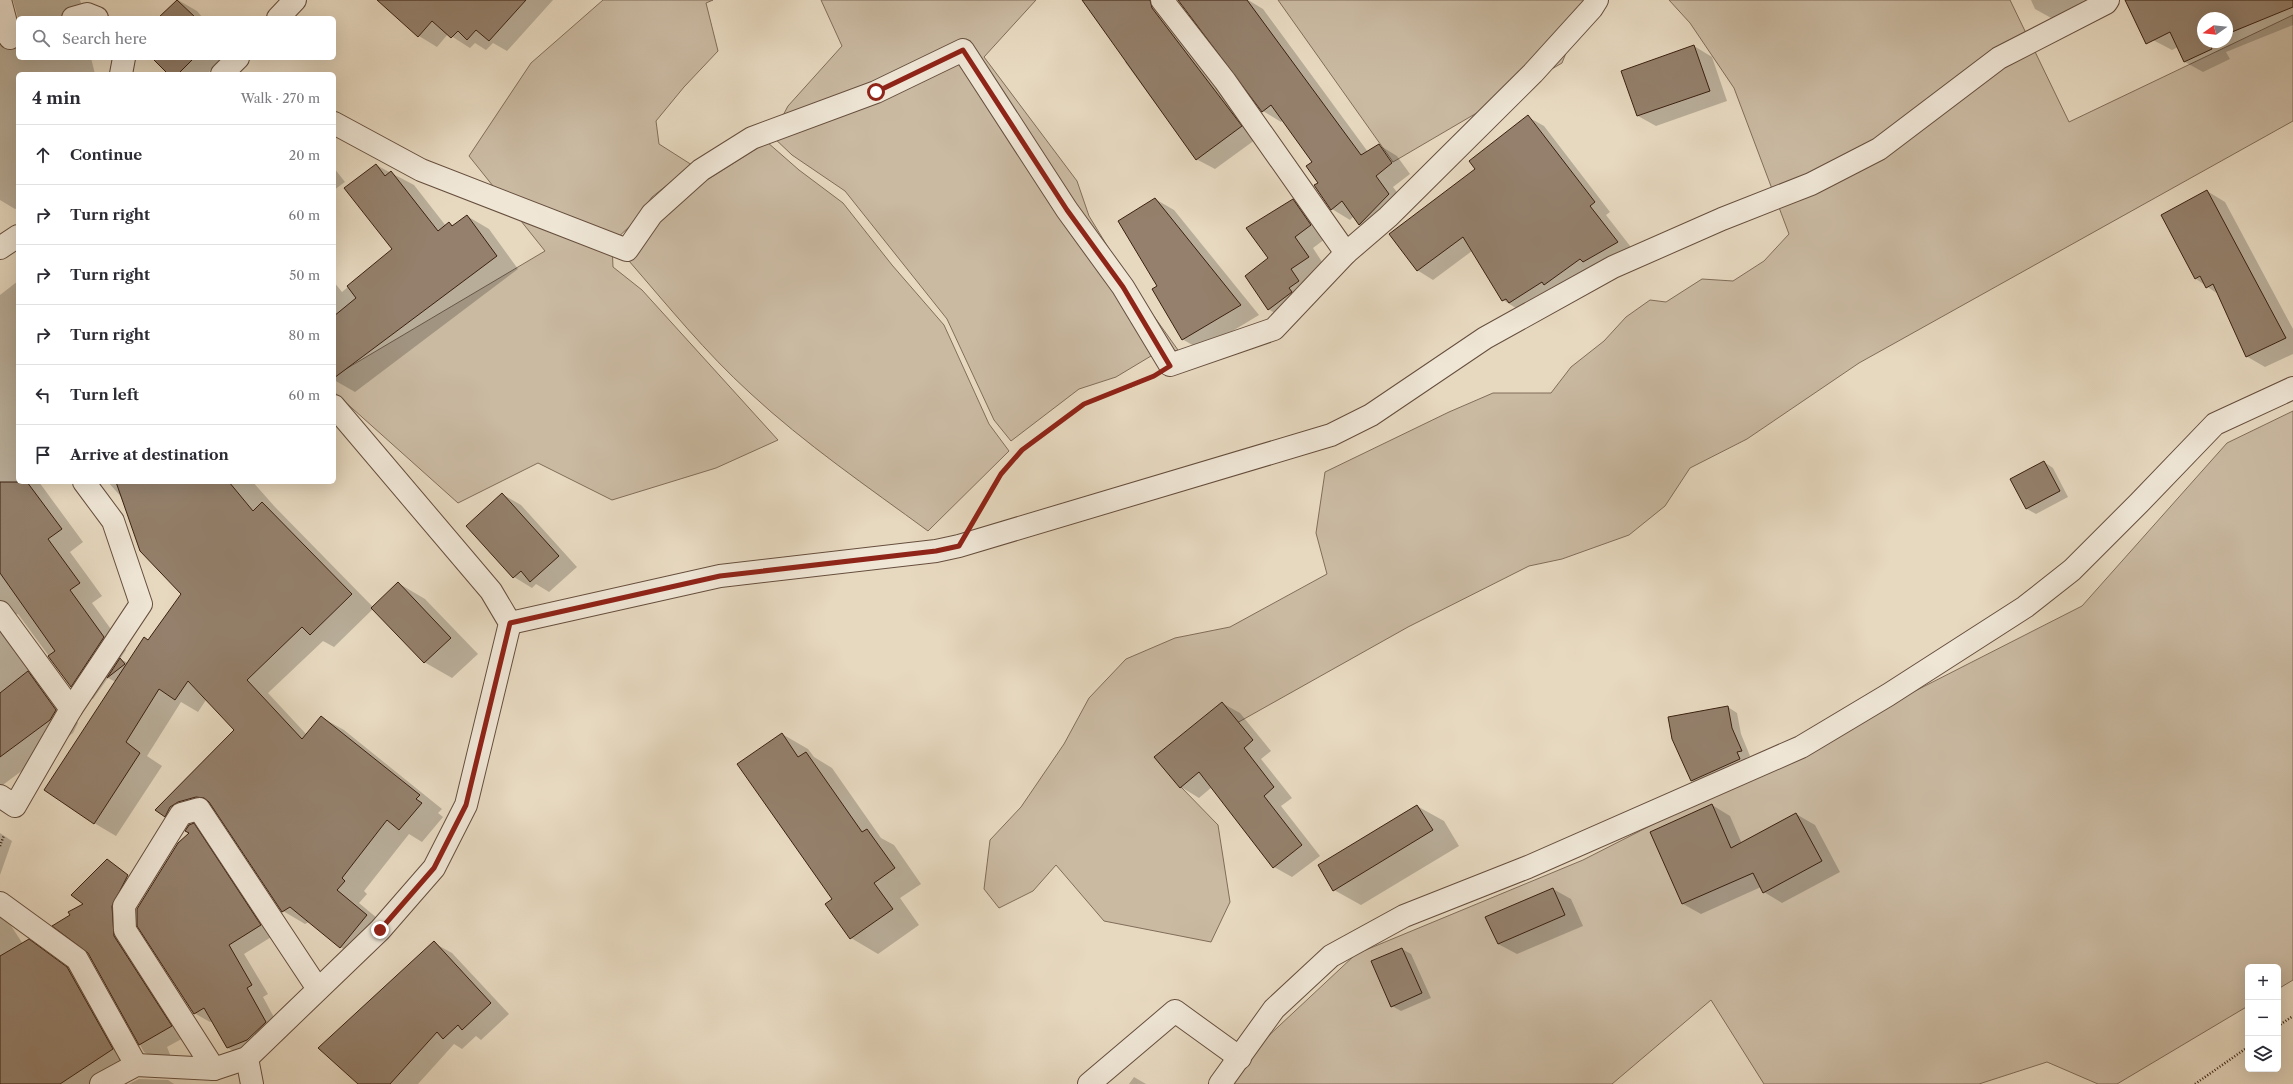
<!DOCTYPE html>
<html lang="en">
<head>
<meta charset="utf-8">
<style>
	body { margin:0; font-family:"Libre Caslon Text",serif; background:#f7f7f7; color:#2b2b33 }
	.controls { position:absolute; right:12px; bottom:12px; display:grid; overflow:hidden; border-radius:6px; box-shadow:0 4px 16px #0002 }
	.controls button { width:36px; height:36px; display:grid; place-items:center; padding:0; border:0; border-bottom:1px solid #e1e1e2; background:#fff; color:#2b2b33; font:20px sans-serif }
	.compass { position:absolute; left:2197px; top:12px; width:36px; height:36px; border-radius:50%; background:#fff; box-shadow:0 4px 16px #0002; rotate:255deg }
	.stop { position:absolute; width:12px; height:12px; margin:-9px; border:3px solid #8f2418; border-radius:50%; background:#fff }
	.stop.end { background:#8f2418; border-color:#fff; box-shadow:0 1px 4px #0008 }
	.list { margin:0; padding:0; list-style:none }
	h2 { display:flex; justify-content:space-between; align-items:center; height:52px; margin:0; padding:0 16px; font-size:17px }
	h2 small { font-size:13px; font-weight:400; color:#7c7c81 }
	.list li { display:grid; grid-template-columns:26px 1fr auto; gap:12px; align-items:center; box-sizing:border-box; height:60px; padding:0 16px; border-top:1px solid #e1e1e2 }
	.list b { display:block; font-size:15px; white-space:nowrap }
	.list em { font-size:13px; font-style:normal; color:#7c7c81 }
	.icon { flex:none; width:22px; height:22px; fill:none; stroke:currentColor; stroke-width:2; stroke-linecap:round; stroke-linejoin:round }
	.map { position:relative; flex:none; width:2293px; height:1084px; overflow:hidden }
	.search { position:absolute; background:#fff; box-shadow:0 4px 16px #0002; left:16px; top:16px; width:320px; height:44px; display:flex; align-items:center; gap:10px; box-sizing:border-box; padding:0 14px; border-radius:6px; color:#7c7c81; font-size:15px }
	.panel { position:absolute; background:#fff; box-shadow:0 4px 16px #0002; left:16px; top:72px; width:320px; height:412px; border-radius:6px }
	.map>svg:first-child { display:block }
	.green { fill:#cabaa2; stroke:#826d5a }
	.shadow { fill:#0003; fill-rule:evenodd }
	.building { fill:#94806c; stroke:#3b2011 }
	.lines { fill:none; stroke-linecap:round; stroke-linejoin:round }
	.minor-casing { stroke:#664e3d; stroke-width:24 }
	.path { stroke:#3b2011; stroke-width:2.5; stroke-dasharray:1 2; stroke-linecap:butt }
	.minor { stroke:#efe6d6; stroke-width:22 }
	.route { stroke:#8f2418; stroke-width:5 }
</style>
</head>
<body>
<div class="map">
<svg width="2293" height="1084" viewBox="0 0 2293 1084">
	<rect width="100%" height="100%" fill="#e7d9c0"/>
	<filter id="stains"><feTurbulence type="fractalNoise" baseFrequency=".005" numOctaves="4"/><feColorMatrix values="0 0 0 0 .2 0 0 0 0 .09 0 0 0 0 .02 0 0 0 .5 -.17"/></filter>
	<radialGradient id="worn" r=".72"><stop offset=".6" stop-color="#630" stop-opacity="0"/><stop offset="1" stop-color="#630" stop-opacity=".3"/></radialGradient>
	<g class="green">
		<polygon points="603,0 713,0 706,3 718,51 684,87 656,121 659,144 692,165 652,197 631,225 612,243 613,267 642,290 778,440 716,468 612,500 538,463 458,503 334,392 334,376 545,251 469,156 531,63"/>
		<polygon points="821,0 1036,0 984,57 1077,181 1089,216 1128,280 1178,350 1151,356 1116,377 1079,389 1011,441 994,420 947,319 845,191 792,155 772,136 788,106 842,46"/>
		<polygon points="1278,0 1587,0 1562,63 1393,162"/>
		<polygon points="1669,0 2010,0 2069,122 2293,15 2293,121 1859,363 1747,439 1690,468 1665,506 1629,535 1562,559 1529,566 1408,627 1203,742 1181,787 1218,825 1230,902 1211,942 1104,921 1056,865 1033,891 999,908 984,889 990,840 1021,807 1064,744 1089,698 1126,659 1175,638 1230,627 1327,574 1316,533 1325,472 1449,412 1493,393 1551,393 1571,367 1604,341 1626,317 1650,300 1666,302 1702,279 1733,281 1764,261 1789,234 1734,88 1690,23"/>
		<path d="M767,142l32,28 44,33 49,62 52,60 45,99 20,27 -81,80c-60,-44 -123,-87 -178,-138 -44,-40 -82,-87 -121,-132l20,-34 53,-44z"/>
		<polygon points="2293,411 2293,980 2278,989 2278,967 2248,967 2248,1006 2117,1084 2098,1084 2047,1062 1979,1084 1764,1084 1711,1000 1612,1084 1217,1084 1356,954 1583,860 2082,606 2227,443"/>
	</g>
	<g class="shadow">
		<polygon points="0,0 80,0 83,9 78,18 18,18 13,0 10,1 6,14 16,49 18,48 18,58 91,58 95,74 18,74 18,208 15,209 0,200"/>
		<polygon points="178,0 197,11 203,18 160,18"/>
		<polygon points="379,0 553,0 507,51 493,43 486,50 475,43 470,48 448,34 437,47 419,36"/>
		<polygon points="1099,0 1173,0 1259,137 1215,169 1196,159 1125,62 1126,60"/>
		<polygon points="1179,0 1248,0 1263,9 1368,152 1379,145 1397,156 1410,174 1393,187 1407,205 1378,235 1360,225 1354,216 1350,220 1332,209 1319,183 1313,162 1283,120 1281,122 1263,111"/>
		<polygon points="2031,0 2097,0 2053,19 2035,9"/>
		<path d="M2140,0h153v25l-67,27 4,7 -27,13 -18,-10 -7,-15 -6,3 -19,-10zM2203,18h24v24h-24z"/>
		<polygon points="1694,46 1712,57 1727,101 1656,126 1638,116"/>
		<polygon points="154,58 223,58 207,74 169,74"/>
		<polygon points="1528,117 1544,126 1610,212 1606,215 1634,251 1519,310 1503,300 1472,251 1433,280 1417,270 1476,169"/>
		<polygon points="376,165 414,185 446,226 450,223 454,226 467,216 489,229 518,269 355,392 334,380 334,282 342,292 393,249"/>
		<polygon points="334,168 345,182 334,190"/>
		<polygon points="2207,191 2225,202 2293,329 2293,354 2265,367 2246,356 2218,294 2196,279 2162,216"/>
		<polygon points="1155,199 1174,210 1259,315 1201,350 1182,339 1159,286"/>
		<polygon points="1293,200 1311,210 1329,236 1313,248 1326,268 1287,320 1268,309 1269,258"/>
		<polygon points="18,281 18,482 39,482 83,542 70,552 102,596 92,603 126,650 120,659 128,663 149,641 183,594 123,499 108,482 253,482 275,507 373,607 398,583 425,599 478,654 452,678 424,662 373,609 334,647 323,641 268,693 307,735 321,717 344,730 442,809 438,813 443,817 422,842 409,834 364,891 367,894 359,903 389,928 363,960 340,947 309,922 305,924 283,911 216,810 200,814 189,826 193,825 210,834 276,934 244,954 268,994 263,997 282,1032 244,1057 228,1048 213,1021 210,1022 194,1013 191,833 188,829 157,810 235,730 206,700 198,712 181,702 147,756 162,766 116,836 94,823 116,682 108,678 93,699 71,686 18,614 15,615 12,633 78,723 73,733 0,787 0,295"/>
		<polygon points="2044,462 2053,468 2068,497 2036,514 2027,509 2012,479"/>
		<polygon points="502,494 521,505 577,567 549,592 536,584 532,588 514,577"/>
		<polygon points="1222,703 1240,713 1271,751 1261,759 1292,798 1281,806 1320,856 1292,877 1274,867 1212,787 1199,798 1181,787 1156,758"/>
		<polygon points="1728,707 1737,713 1741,734 1750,756 1746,758 1749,764 1700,786 1691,780"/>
		<polygon points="782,734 808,749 814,757 832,768 881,838 894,845 921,884 900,898 919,925 878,954 851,938 827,904 833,900"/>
		<polygon points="1712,805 1730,816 1742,844 1796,814 1815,825 1840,872 1782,903 1764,892 1761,887 1701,914 1683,904"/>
		<polygon points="1417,806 1444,821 1459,846 1361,905 1334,890"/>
		<polygon points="0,833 12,841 0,875"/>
		<polygon points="100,868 127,878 143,887 129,909 128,940 187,1036 167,1047 173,1062 160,1061 144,1052 89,952 71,916 84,904"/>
		<polygon points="1553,889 1571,899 1583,926 1517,954 1498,944"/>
		<polygon points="0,909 23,944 29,940 51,954 90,982 141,1073 123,1084 0,1084"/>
		<polygon points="434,943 452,953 509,1014 481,1040 476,1036 462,1049 454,1044 418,1084 359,1084"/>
		<polygon points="1402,949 1411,954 1431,998 1401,1011 1392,1006 1373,961"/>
		<polygon points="1134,1077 1146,1084 1129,1084"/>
		<polygon points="139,1079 168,1080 174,1084 129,1084"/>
	</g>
	<g class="building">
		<polygon points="177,0 196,18 158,18"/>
		<polygon points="377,0 526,0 489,41 476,30 467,40 458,31 451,38 432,21 418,37"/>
		<polygon points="1082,0 1150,0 1152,8 1242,126 1196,160"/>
		<polygon points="1178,0 1247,0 1361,155 1379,144 1392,163 1376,176 1389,194 1359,225 1342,201 1331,210 1314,185 1318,183 1306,166 1312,162 1271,105 1262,112"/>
		<polygon points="2125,0 2293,0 2293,7 2227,34 2227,18 2203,18 2203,42 2209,42 2212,49 2184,62 2170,32 2146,44"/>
		<polygon points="1694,45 1710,91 1637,116 1621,71"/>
		<polygon points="152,58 194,58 178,74 168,74"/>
		<polygon points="1528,115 1595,202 1590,206 1618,242 1583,262 1580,259 1544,285 1542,282 1509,303 1506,299 1502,301 1463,237 1417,271 1389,234 1475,169 1469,161"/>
		<polygon points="376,164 385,176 391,171 438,231 449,222 452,226 467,215 497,256 334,378 334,316 356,298 347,286 392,249 344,188"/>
		<polygon points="2207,190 2286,338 2246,357 2213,284 2206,288 2200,276 2195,279 2161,215"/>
		<polygon points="1155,198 1241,305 1182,340 1152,289 1157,286 1118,221"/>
		<polygon points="1293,199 1311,225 1295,237 1309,257 1291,269 1299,281 1289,288 1292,292 1268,310 1245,276 1268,258 1246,228"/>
		<polygon points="2044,461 2060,491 2026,509 2010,479"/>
		<polygon points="0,482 27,482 62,529 48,539 80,583 70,590 104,637 71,687 48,656 55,651 0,573"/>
		<polygon points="116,482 229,482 253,511 262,502 352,594 310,635 302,627 247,680 302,739 321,716 420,795 416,799 422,803 399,830 387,820 342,878 345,881 337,890 367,915 340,948 290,907 282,912 209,802 204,798 196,797 178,802 170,807 165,817 155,810 234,730 188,681 175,700 159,689 126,742 140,753 94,824 44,790 144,637 148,640 181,594 140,551"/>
		<polygon points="502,493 559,556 530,582 521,571 513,578 466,526"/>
		<polygon points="398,582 451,638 424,663 371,608"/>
		<polygon points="120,658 125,664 107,678"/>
		<polygon points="28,671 56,710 50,720 0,757 0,693"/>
		<polygon points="1222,702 1253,740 1244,748 1274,787 1264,796 1302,845 1273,868 1199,772 1180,788 1154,757"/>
		<polygon points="1728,706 1732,728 1742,751 1737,752 1740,759 1691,781 1672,739 1668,717"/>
		<polygon points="782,733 798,757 806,752 862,832 867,829 895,868 874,883 893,909 850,939 825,904 832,899 737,764"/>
		<polygon points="1712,804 1731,848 1796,813 1822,861 1763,893 1753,873 1682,904 1650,832"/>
		<polygon points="1417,805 1433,830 1333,891 1318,865"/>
		<polygon points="194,823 261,925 229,945 252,985 247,988 266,1022 247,1040 227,1048 204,1008 194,1014 137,926 137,909 178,843 189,833 185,831 189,825"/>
		<polygon points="107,859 128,875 112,906 114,936 172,1026 139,1045 88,953 52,926 70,915 68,912 83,904 71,895"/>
		<polygon points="1553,888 1565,915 1498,944 1485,917"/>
		<polygon points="29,939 67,967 113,1049 60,1084 0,1084 0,956"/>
		<polygon points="434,941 491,1003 462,1030 458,1025 443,1039 437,1032 390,1084 358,1084 318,1048"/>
		<polygon points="1402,948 1422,993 1391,1007 1371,961"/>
	</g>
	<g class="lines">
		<defs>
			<g id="minor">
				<polyline points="0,0 10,38"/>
				<polyline points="1162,0 1225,81 1346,253"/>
				<polyline points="73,18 87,14 97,18"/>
				<polyline points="278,18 295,0"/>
				<polyline points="121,74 124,58"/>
				<polyline points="222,74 238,58"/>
				<polyline points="334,123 421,170 627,250 652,214 701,170 752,138 876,92 963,50 1067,210 1123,287 1170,365 1274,329 1346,253 1388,217 1533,73 1592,8 1597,0"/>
				<polyline points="0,248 18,236"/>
				<polyline points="0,612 71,709"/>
				<polyline points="510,623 720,576 936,551 959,546 1331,435 1371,415 1485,338 1613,267 1722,219 1811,184 1879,149 1999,58 2106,3 2108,0"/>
				<polyline points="0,796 15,806 71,709 141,604 113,521 84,482"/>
				<polyline points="0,903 77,959 136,1065"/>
				<polyline points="247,1058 252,1084"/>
				<polyline points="214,1069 125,930 124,906 181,814 199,809 318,989"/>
				<polyline points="101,1084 136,1065 214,1069 247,1058 380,930 434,868 466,805 510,623 491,591 334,406"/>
				<polyline points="1089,1084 1175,1011 1240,1058"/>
				<polyline points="1220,1084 1274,1009 1331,956 1404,916 1528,867 1801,747 1888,695 2025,607 2072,570 2139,503 2215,424 2293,388"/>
			</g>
		</defs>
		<use href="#minor" class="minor-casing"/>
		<g class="path">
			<polyline points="983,505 1001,474 1022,450 1084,404 1142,382"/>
			<polyline points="0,846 4,835"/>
			<polyline points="2278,1026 2293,1016"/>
			<polyline points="2195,1084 2248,1047"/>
		</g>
		<use href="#minor" class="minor"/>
	</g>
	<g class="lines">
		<polyline class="route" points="380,930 434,868 466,805 510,623 720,576 936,551 959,546 1001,474 1022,450 1084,404 1154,376 1170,366 1123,287 1067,210 963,50 876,92"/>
	</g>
	<rect width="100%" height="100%" filter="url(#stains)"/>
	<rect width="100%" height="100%" fill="url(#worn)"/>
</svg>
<div class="controls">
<button>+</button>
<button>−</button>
<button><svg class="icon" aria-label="layers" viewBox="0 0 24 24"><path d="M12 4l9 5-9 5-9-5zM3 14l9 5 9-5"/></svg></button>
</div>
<svg class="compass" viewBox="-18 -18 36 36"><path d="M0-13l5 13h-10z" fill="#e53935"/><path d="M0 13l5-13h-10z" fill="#7c7c81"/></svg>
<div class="stop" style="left:876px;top:92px"></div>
<div class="stop end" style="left:380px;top:930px"></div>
<div class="search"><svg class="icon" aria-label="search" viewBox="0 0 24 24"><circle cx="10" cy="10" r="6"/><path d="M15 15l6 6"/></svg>Search here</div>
<section class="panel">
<h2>4 min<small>Walk · 270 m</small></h2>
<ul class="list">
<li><svg class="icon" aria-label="ahead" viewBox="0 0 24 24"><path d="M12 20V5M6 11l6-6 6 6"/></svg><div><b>Continue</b></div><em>20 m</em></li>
<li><svg class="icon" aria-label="right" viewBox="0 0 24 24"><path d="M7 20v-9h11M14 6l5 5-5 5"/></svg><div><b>Turn right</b></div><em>60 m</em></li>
<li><svg class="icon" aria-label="right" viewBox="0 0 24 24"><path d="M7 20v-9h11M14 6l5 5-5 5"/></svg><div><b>Turn right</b></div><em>50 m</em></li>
<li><svg class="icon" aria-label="right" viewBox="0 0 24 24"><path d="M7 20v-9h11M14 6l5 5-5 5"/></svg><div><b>Turn right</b></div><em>80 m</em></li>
<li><svg class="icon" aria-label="left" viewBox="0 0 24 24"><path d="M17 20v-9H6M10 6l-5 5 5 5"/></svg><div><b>Turn left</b></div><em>60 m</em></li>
<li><svg class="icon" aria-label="arrive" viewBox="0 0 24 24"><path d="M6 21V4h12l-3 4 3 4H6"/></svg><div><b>Arrive at destination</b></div></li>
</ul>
</section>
</div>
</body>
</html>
